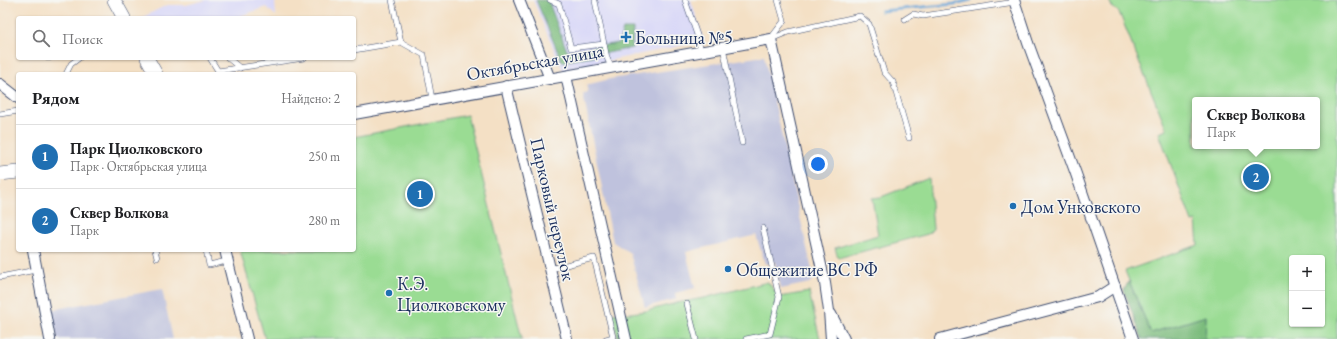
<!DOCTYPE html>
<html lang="ru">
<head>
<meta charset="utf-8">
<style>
	body { margin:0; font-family:"EB Garamond",serif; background:#f2f2f2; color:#202124 }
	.controls { position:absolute; right:12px; bottom:12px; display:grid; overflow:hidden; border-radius:4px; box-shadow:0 1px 3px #0004 }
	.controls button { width:36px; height:36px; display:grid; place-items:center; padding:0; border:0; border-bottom:1px solid #e0e0e0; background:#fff; color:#202124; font:20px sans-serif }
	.you { position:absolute; left:818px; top:164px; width:14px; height:14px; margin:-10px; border:3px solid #fff; border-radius:50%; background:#1a73e8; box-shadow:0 0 0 6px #1a73e833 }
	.badge { display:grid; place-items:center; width:26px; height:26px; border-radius:50%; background:#1f6fb2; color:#fff; font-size:13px; font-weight:700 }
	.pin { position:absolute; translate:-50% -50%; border:2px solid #fff; box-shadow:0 1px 4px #0006 }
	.popup { position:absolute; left:1192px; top:97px; width:128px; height:52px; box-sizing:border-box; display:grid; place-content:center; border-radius:4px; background:#fff; filter:drop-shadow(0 1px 3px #0005); font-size:13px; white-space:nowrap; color:#757577 }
	.popup b { font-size:15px; color:#202124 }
	.popup::after { content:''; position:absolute; left:50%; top:100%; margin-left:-8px; border:8px solid transparent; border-top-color:#fff }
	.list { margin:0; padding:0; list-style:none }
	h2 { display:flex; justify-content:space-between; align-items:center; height:52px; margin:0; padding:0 16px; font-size:17px }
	h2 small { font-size:13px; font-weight:400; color:#757577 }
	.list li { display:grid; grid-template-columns:26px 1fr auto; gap:12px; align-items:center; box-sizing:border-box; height:64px; padding:0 16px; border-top:1px solid #e0e0e0 }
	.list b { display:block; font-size:15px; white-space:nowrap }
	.list p { margin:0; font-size:13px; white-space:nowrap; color:#757577 }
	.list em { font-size:13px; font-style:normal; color:#757577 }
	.icon { flex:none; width:22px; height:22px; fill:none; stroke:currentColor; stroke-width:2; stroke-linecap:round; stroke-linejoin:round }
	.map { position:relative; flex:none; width:1337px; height:339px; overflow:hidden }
	.search { position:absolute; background:#fff; box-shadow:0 1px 3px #0004; left:16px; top:16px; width:340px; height:44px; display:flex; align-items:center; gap:10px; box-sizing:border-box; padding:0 14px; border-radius:4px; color:#757577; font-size:15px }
	.panel { position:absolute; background:#fff; box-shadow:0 1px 3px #0004; left:16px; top:72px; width:340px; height:180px; border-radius:4px }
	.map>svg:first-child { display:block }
	.built { fill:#d8d7f8 }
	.industrial { fill:#bfc2dd }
	.green { fill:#9adc93; stroke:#5a8678; fill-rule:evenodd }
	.forest { fill:#7bbc7d; stroke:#4b766e }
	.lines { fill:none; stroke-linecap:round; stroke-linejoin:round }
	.stream { stroke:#62a0d4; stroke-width:3 }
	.service-casing { stroke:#3c4a6d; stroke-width:6 }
	.minor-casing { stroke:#3c4a6d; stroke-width:12 }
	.tertiary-casing { stroke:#3c4a6d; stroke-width:14 }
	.service { stroke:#fff; stroke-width:5 }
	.minor { stroke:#fff; stroke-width:10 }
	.tertiary { stroke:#fff; stroke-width:13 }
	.poi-dot { fill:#1f6fb2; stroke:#f6f6f2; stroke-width:1.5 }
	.labels { text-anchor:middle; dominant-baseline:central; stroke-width:3; stroke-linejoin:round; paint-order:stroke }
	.poi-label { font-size:18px; fill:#1b2f5e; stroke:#f6f6f2; text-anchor:start }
	.street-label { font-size:18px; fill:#1b2f5e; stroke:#f6f6f2 }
</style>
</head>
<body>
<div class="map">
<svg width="1337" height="339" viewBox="0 0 1337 339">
	<rect width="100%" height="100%" fill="#f6f6f2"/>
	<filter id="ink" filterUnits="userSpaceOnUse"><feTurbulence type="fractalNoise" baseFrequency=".025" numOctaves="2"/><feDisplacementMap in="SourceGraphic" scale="8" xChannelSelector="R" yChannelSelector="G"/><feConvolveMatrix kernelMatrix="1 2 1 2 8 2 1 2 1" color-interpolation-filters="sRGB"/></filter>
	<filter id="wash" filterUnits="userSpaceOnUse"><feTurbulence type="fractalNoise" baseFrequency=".012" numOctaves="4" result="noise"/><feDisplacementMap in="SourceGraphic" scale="16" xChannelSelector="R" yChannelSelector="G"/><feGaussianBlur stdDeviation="0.9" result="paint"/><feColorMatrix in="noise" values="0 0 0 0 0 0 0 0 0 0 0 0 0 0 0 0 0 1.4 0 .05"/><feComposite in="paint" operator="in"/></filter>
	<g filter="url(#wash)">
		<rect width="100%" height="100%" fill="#f4e0c5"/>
		<g class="built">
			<polygon points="206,0 284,0 275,2 276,16 266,7 234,18 144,18 143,17 167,5 186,5"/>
			<polygon points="533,0 691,0 704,41 563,70 560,64"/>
		</g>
		<g class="industrial">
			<polygon points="764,56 814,279 810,283 781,289 775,262 765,264 756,235 686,252 695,288 675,293 676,299 645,307 630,253 613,242 583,94 588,92 586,85 610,79"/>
			<polygon points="162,289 173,339 57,339 51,310"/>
		</g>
		<g class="green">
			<path d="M1109,0h228v339h-132l1,-23 -55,17 -26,-62 73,-26 -2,-24 -4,1 -33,-89 8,-3 -48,-118 -7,-5zM1195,100h122v46h-122zM1292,258h30v66h-30z"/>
			<polygon points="467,115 522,339 265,339 240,250 354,250 354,137"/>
			<polygon points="929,178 933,229 928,234 838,258 835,248 878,235 872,198 881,197"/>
			<polygon points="768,282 779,297 809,292 820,339 618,339 612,314 631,313 646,311 677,303 704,298"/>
		</g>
		<g class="forest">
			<polygon points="536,0 548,0 567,51 619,43 623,29 633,29 632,48 562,62"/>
			<polygon points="1129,281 1151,333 1206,316 1205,339 1142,339 1124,290"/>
		</g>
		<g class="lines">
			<polyline class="stream" points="881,11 954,4 971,0"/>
		</g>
	</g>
	<g filter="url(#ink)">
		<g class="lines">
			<defs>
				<g id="service">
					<polyline points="392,0 401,42 424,55 432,99"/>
					<polyline points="550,0 559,4 571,48 604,44"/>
					<polyline points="685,0 697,35 701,51"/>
					<polyline points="595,1 607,58 611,67"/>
					<polyline points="905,19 913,14 923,16 1015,2"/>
					<polyline points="771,38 784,21 778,0"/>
					<polyline points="771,39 788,32 860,16 869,24 884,72 893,82 909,138"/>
					<polyline points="723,47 742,143"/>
					<polyline points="354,50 401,42"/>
					<polyline points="48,58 49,58"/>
					<polyline points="210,58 218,71 304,58"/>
					<polyline points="228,58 240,68"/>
					<polyline points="66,74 71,64 79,58"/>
					<polyline points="0,114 18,111"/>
					<polyline points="155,250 157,258"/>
					<polyline points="206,250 209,265 227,261"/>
					<polyline points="550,269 594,258 613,337 606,339"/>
					<polyline points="0,277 36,270"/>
					<polyline points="687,304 696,339"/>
					<polyline points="746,339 770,334 779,297 763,228"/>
				</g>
				<g id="minor">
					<polyline points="519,0 550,79"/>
					<polyline points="1014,0 1028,43 1076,174 1133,339"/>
					<polyline points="566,76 626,339"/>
					<polyline points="0,84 18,98"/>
					<polyline points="506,86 567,339"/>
					<polyline points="354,114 771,39 825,283 829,311 831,339"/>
					<polyline points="33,250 50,339"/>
					<polyline points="225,250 247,339"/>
					<polyline points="831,314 844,339"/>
					<polyline points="940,339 1098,297 1115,286"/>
				</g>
				<g id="tertiary">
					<polyline points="114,0 124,18"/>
					<polyline points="147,58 156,74"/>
					<polyline points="0,174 18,172"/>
				</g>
			</defs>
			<use href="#service" class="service-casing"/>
			<use href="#minor" class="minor-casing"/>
			<use href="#tertiary" class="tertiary-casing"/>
			<use href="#service" class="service"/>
			<use href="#minor" class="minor"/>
			<use href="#tertiary" class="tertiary"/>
		</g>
	</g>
	<g class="poi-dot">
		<path d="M624 31h4v4h4v4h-4v4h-4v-4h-4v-4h4z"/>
		<circle cx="1013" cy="206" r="4"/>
		<circle cx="728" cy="269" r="4"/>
		<circle cx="389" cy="293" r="4"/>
	</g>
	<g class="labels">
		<g class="poi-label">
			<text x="635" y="37">Больница №5</text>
			<text x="1021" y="206">Дом Унковского</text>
			<text x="736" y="269">Общежитие ВС РФ</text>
			<text x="397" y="283">К.Э.<tspan x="397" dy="21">Циолковскому</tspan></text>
		</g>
		<g class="street-label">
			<text transform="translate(535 62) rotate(-10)">Октябрьская улица</text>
			<text transform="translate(553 209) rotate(77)">Парковый переулок</text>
		</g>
	</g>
</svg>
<div class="controls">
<button>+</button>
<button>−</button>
</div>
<div class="you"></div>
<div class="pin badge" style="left:420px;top:194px">1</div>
<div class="pin badge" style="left:1256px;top:177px">2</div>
<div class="popup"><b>Сквер Волкова</b>Парк</div>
<div class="search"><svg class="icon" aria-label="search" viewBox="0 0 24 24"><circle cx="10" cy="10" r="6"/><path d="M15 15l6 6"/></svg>Поиск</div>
<section class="panel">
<h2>Рядом<small>Найдено: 2</small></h2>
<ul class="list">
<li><span class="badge">1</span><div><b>Парк Циолковского</b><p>Парк · Октябрьская улица</p></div><em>250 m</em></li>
<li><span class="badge">2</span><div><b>Сквер Волкова</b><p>Парк</p></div><em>280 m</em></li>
</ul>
</section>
</div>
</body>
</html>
